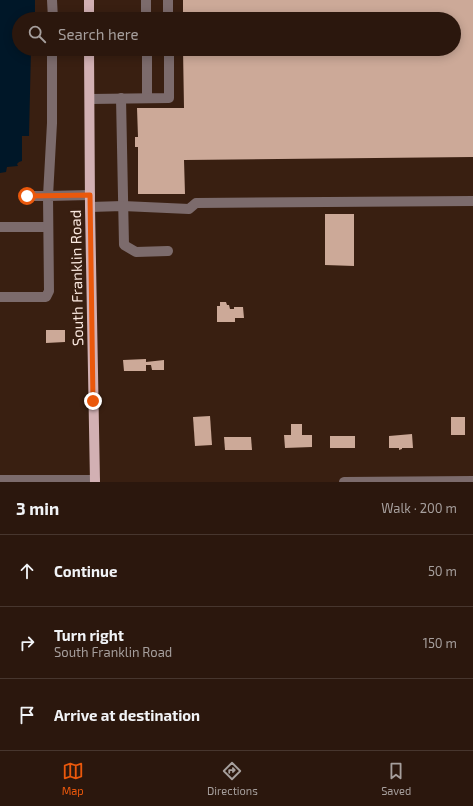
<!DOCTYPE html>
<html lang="en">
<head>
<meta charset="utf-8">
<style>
	body { margin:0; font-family:"Exo 2",sans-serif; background:#37241b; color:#f1f3f6 }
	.stop { position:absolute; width:12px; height:12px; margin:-9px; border:3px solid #ea580c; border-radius:50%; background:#fff }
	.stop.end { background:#ea580c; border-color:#fff; box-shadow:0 1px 4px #0008 }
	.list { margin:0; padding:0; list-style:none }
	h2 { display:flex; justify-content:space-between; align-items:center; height:52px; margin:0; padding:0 16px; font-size:17px }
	h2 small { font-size:13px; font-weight:400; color:#a69f9d }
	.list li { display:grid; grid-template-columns:26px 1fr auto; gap:12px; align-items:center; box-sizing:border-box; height:72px; padding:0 16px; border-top:1px solid #47362e }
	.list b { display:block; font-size:15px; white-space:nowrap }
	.list p { margin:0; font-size:13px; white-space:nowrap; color:#a69f9d }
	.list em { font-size:13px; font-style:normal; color:#a69f9d }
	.icon { flex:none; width:22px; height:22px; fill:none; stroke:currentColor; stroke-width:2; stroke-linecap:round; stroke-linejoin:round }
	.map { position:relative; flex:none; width:473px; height:482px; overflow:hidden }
	.search { position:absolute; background:#2b170d; box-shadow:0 2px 10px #0003; left:12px; right:12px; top:12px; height:44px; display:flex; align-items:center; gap:10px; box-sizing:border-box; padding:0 14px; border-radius:22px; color:#a69f9d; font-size:15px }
	.sheet { height:268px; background:#2b170d }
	nav { display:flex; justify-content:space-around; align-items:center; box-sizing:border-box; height:56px; border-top:1px solid #47362e; background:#2b170d; font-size:11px; color:#a69f9d }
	nav a { display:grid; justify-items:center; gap:2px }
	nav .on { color:#ea580c }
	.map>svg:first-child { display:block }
	.water { fill:#001728 }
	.building { fill:#cca998 }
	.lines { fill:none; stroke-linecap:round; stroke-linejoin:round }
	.minor { stroke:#7c6b6c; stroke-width:10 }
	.major { stroke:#d2b0b3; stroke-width:10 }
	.route { stroke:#ea580c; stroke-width:5 }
	.labels { text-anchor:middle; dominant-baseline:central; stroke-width:4; stroke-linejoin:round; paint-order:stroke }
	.street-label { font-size:15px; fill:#f9e7de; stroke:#391f11 }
</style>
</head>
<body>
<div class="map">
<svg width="473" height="482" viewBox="0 0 473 482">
	<rect width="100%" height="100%" fill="#391f11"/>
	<polygon class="water" points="0,0 35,0 35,19 19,19 19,49 31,49 29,136 22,136 22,161 19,162 17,164 18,166 7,167 6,172 0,173"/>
	<g class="building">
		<polygon points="183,0 473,0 473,157 184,160 185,194 138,194 138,147 135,147 135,137 138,137 137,108 184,108 183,49 454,49 454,19 183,19"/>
		<polygon points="325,214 354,214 354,266 325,265"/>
		<polygon points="220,302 226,302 227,305 229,305 230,309 234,309 234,307 243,307 244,318 235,318 235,322 217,322 217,306 220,306"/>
		<polygon points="46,330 65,330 65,342 46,343"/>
		<polygon points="146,359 146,362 164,360 164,370 152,370 151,365 146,365 146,371 124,371 123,360"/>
		<polygon points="210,416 212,445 195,446 193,417"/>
		<rect x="451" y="417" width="14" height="18"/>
		<polygon points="291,424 302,424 302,435 312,435 312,447 285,448 284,435 291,435"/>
		<polygon points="412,434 413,448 402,448 402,449 399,450 399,448 389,448 389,436"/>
		<rect x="330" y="436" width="25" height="12"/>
		<polygon points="224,437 251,437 252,450 225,450"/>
	</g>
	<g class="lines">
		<g class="minor">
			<polyline points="52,0 53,19"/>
			<polyline points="146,0 146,19"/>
			<polyline points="168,0 168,19"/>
			<polyline points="147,49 147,98"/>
			<polyline points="121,98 124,245 136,252 168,251"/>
			<polyline points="90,99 169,98 169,49"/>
			<polyline points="27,196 48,196 52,123 52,49"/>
			<polyline points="90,207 123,206 189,209 196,203 473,201"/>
			<polyline points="0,227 48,227"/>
			<polyline points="0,297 46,297 49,291 48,196 90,195"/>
			<polyline points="0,480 95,480"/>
			<polyline points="344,482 473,481"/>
		</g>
		<g class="major">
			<polyline points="89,0 89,19"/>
			<polyline points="89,49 90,207 95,482"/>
		</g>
	</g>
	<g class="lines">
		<polyline class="route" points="27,196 90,195 93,401"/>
	</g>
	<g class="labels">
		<g class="street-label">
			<text transform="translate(76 278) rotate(-91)">South Franklin Road</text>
		</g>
	</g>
</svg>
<div class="stop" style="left:27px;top:196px"></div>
<div class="stop end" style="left:93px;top:401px"></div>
<div class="search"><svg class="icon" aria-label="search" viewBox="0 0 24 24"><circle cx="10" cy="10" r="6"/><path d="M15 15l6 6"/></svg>Search here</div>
</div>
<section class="sheet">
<h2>3 min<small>Walk · 200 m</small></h2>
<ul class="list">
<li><svg class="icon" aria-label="ahead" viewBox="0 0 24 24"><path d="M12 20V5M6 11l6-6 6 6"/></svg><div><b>Continue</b></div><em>50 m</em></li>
<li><svg class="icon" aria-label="right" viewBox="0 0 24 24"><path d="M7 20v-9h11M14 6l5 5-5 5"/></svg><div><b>Turn right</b><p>South Franklin Road</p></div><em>150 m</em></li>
<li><svg class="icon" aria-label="arrive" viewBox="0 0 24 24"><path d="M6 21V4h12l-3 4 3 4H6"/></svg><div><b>Arrive at destination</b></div></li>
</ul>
</section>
<nav>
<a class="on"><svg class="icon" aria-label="map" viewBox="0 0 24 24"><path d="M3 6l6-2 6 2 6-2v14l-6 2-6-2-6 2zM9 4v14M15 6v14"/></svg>Map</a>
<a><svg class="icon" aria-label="directions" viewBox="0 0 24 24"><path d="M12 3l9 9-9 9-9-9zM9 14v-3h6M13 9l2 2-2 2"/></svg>Directions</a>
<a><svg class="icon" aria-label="saved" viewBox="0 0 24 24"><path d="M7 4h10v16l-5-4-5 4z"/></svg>Saved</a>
</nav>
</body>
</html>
